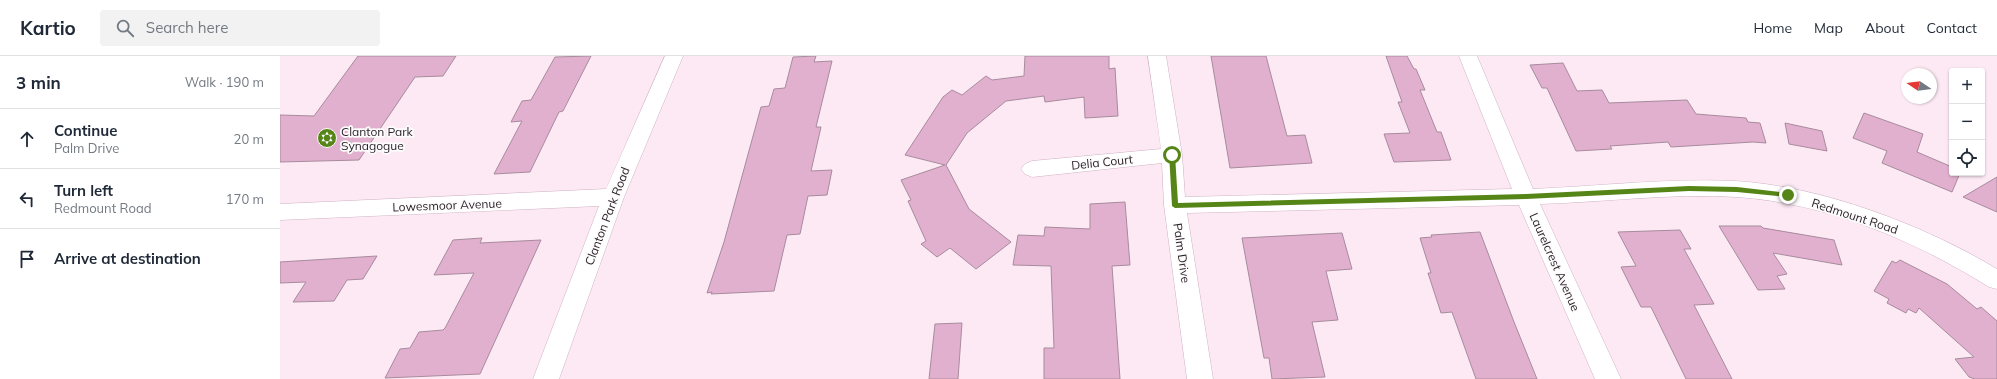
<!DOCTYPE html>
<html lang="en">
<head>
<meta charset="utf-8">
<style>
	body { margin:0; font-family:Mulish,sans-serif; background:#f2f2f3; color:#1f2937 }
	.controls { position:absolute; right:12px; top:12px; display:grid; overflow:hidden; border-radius:4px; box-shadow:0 1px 3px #0004 }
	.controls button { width:36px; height:36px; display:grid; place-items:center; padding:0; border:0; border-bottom:1px solid #e0e1e3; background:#fff; color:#1f2937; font:20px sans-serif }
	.compass { position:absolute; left:1621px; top:12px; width:36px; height:36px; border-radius:50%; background:#fff; box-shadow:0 1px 3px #0004; rotate:283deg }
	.stop { position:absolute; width:12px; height:12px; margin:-9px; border:3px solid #568517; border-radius:50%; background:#fff }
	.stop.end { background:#568517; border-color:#fff; box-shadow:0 1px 4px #0008 }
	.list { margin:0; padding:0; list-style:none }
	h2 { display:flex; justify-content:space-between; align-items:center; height:52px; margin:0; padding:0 16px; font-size:17px }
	h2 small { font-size:13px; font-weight:400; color:#747a83 }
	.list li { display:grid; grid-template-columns:26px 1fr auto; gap:12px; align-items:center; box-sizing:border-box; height:60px; padding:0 16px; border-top:1px solid #e0e1e3 }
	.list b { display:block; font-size:15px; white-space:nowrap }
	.list p { margin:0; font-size:13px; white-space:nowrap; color:#747a83 }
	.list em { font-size:13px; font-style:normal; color:#747a83 }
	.icon { flex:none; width:22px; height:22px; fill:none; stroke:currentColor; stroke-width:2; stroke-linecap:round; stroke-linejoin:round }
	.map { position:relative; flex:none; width:1717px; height:323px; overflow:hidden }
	header { display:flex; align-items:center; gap:24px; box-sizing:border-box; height:56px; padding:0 20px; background:#fff; border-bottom:1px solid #e0e1e3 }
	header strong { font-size:19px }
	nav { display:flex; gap:22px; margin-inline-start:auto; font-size:14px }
	.search { width:280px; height:36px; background:#f2f2f3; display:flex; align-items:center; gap:10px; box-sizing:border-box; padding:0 14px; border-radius:4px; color:#747a83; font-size:15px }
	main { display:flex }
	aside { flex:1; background:#fff }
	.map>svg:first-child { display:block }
	.building { fill:#e2b0cf; stroke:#a78b9c }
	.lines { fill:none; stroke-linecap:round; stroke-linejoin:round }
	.minor-casing { stroke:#cfb2c3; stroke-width:1 }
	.minor { fill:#fff; fill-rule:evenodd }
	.route { fill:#568517 }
	.labels { text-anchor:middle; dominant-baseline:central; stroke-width:3.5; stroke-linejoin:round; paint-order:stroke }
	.poi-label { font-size:12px; fill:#291e25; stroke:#fcfcfc; text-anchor:start }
	.street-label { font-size:12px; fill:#291e25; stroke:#fcfcfc }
</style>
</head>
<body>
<header>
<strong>Kartio</strong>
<div class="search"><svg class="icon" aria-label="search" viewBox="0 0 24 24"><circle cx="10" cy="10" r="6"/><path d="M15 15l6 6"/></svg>Search here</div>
<nav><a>Home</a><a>Map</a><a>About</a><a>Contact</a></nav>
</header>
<main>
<aside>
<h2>3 min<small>Walk · 190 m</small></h2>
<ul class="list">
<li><svg class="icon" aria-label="ahead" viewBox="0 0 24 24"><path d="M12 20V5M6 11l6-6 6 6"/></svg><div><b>Continue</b><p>Palm Drive</p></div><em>20 m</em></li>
<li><svg class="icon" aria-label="left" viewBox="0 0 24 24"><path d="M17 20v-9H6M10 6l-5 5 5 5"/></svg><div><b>Turn left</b><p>Redmount Road</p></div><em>170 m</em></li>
<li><svg class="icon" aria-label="arrive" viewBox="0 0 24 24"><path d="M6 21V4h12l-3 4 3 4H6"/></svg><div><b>Arrive at destination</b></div></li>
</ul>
</aside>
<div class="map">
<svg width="1717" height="323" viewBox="0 0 1717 323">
	<rect width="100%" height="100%" fill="#fce9f4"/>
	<g class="building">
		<polygon points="78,0 176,0 163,20 135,21 79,104 0,106 0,59 34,60"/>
		<polygon points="311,0 283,55 279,56 250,116 214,118 242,65 231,66 242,45 251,44 275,1"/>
		<polygon points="536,0 534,6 552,5 536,71 541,71 531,115 552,114 547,139 528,140 520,178 507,179 494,235 431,238 432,236 427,237 444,186 481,51 489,50 494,33 505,32 513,1"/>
		<polygon points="745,0 829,0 829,13 835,12 838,60 805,62 804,41 765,46 764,40 726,45 687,77 666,109 689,153 731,186 696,213 670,192 657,201 641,188 646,185 628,145 631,144 621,124 665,109 625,99 663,41 672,34 682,39 706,20 712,24 744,20"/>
		<polygon points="931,0 986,0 1007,80 1025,79 1032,107 950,112"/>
		<polygon points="1106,0 1127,0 1134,13 1136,13 1145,34 1140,34 1157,76 1161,76 1171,104 1114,106 1104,78 1130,77 1118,46 1122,46"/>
		<polygon points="1283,7 1297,35 1322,34 1329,47 1407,44 1416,58 1466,62 1468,66 1480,67 1486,87 1473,86 1391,91 1388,86 1330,90 1332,93 1296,95 1267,32 1262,32 1250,9"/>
		<polygon points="1584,57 1643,78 1637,96 1672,111 1672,117 1680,117 1672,136 1602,107 1607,95 1573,82"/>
		<polygon points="1505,67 1542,75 1547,95 1509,88"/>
		<polygon points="1717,121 1717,156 1683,141"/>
		<polygon points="845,146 850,209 832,210 840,323 764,323 764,292 774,292 771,210 733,209 738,179 764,180 765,171 810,173 810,148"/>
		<polygon points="1439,170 1481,170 1483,172 1554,184 1562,209 1493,197 1507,218 1497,220 1505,233 1478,234"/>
		<polygon points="1400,174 1411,193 1404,193 1434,248 1414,249 1452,323 1406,323 1371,251 1361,251 1341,211 1356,210 1338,176"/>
		<polygon points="1200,176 1234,266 1257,323 1196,323 1172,256 1161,257 1148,217 1151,217 1140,182 1152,181 1151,179"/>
		<polygon points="1062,177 1072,213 1046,215 1058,264 1032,266 1045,321 992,323 989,302 984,302 962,182"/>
		<polygon points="202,182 200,187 261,184 200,318 105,322 120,293 130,292 139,276 163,274 165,272 194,217 154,219 173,184"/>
		<polygon points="97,200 83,223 67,224 54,245 13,246 26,226 0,227 0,206"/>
		<polygon points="1620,204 1667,228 1697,253 1701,251 1717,265 1717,323 1695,323 1689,321 1675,303 1694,301 1639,252 1636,257 1628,253 1626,257 1607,247 1609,243 1594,235 1612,205 1616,207"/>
		<polygon points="682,267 678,323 649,323 655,268"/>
	</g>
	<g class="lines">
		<defs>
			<g id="minor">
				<polygon points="385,0 403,0 344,141 279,323 253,323 319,150 0,164 0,148 326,133"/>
				<path d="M868,0h18l16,99 3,42 327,-8 -53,-133h18l56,133c68,-3 135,-11 202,-8 86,5 189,44 262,88v20l-8,-2c-75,-47 -163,-84 -252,-90 -66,-4 -131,5 -197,7l81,175h-26l-76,-174 -332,8 26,166h-26l-23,-174 -2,-42 -130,14 -7,-3 -4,-5 4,-5 7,-3 129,-12z"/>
			</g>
		</defs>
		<use href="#minor" class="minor-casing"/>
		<use href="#minor" class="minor"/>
	</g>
	<polygon class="route" points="889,97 895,99 898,147 1246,138 1409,130 1457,131 1508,137 1511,139 1508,141 1457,136 1409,135 1246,143 895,152 892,150"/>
	<defs>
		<symbol id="synagogue-disc" viewBox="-11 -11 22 22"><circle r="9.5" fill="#568517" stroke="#fcfcfc"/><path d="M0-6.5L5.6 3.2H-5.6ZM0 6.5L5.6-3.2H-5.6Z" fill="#fff"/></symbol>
	</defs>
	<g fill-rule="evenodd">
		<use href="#synagogue-disc" x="36" y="71" width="22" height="22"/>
	</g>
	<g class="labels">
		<g class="poi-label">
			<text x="61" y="75">Clanton Park<tspan x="61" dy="14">Synagogue</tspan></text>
		</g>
		<g class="street-label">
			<text transform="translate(822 106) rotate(-6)">Delia Court</text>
			<text transform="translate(167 149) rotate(-2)">Lowesmoor Avenue</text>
			<text transform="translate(327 160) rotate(-69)">Clanton Park Road</text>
			<text transform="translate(1575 160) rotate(18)">Redmount Road</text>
			<text transform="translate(902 197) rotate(82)">Palm Drive</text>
			<text transform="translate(1275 206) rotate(66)">Laurelcrest Avenue</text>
		</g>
	</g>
</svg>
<div class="controls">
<button>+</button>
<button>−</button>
<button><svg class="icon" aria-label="locate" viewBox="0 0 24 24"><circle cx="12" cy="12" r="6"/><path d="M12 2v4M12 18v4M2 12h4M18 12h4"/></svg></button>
</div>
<svg class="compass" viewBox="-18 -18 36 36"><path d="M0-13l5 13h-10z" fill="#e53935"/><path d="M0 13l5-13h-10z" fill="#747a83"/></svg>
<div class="stop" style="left:892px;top:99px"></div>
<div class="stop end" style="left:1508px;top:139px"></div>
</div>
</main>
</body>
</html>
